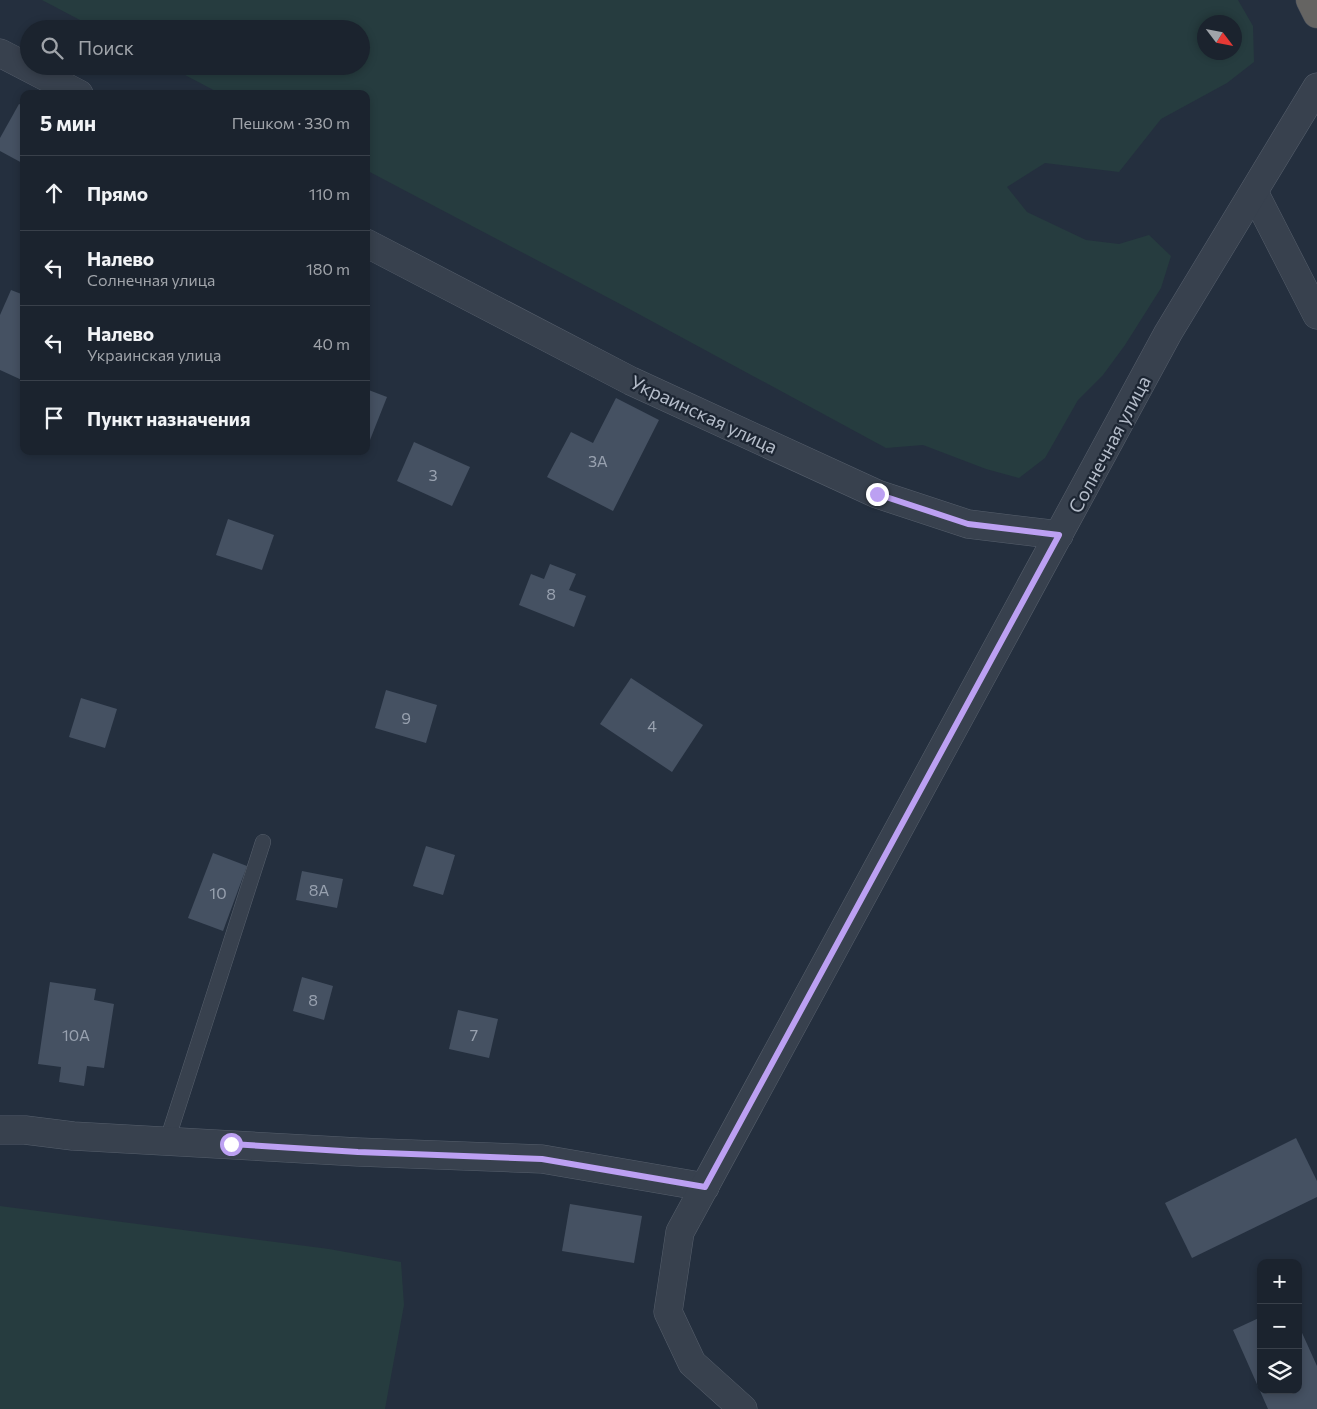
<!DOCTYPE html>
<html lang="ru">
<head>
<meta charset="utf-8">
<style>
	body { margin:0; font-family:Commissioner,sans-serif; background:#242b36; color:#f1f3f6 }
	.controls { position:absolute; right:15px; bottom:15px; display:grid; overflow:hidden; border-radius:10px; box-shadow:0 2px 8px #0003 }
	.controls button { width:45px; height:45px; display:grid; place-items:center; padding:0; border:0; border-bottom:1px solid #39404a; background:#1b232e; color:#f1f3f6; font:25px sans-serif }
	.compass { position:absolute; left:1197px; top:15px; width:45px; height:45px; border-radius:50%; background:#1b232e; box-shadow:0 2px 8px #0003; rotate:122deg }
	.stop { position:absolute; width:15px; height:15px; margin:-11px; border:4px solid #bca0f2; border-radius:50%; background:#fff }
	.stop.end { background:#bca0f2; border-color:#fff; box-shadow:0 1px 5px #0008 }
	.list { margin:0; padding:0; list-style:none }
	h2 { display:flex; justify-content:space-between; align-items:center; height:65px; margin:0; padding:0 20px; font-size:21px }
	h2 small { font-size:16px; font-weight:400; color:#a0a4aa }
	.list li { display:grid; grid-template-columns:32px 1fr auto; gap:15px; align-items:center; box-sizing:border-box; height:75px; padding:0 20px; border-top:1px solid #39404a }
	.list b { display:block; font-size:19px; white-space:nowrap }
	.list p { margin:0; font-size:16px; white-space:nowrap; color:#a0a4aa }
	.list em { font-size:16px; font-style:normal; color:#a0a4aa }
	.icon { flex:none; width:28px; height:28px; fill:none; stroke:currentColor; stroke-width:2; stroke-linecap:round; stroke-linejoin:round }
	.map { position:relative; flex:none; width:1317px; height:1409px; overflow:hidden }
	.search { position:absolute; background:#1b232e; box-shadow:0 2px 8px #0003; left:20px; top:20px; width:350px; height:55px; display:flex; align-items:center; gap:12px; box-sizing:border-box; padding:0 18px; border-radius:28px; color:#a0a4aa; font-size:19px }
	.panel { position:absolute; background:#1b232e; box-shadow:0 2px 8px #0003; left:20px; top:90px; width:350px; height:365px; border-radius:10px }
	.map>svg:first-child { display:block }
	.green { fill:#263c3f; fill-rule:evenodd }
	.building { fill:#455162 }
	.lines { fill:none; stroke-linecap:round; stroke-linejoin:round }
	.service-casing { stroke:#565f6c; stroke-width:16 }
	.minor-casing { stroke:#565f6c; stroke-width:29 }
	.trunk-casing { stroke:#434c59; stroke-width:29 }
	.service { stroke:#38414e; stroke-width:15 }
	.minor { stroke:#38414e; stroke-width:28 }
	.trunk { stroke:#656462; stroke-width:28 }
	.route { stroke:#bca0f2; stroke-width:6 }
	.labels { text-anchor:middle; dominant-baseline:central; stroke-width:4.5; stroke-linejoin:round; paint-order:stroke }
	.number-label { font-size:16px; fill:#98a1af }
	.street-label { font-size:19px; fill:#b4bcc9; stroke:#1d2633 }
</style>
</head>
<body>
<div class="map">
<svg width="1317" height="1409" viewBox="0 0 1317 1409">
	<rect width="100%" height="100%" fill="#242f3e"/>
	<g class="green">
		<path d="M42,0h1196l15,26 1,36 -27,21 -66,36 -42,53 -74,-9 -38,24 20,25 59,28 33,4 30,-9 22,21 -10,32 -36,57 -22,30 -25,25 -33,58 -26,20 -33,-9 -63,-24 -37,3 -264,-143 -256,-135v-76h-145l-53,-28h193v-37h-264zM1204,22h30v30h-30z"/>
		<polygon points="0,1206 329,1249 401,1262 404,1305 385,1409 0,1409"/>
	</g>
	<g class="building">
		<polygon points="19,104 24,106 24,164 0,151 0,138"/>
		<polygon points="11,290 24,295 24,381 0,370 0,315"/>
		<polygon points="366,389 387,397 368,445 366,445"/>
		<polygon points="616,398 659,420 613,511 547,477 571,432 593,443"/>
		<polygon points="414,442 470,467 452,506 397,481"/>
		<polygon points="228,519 274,535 262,570 216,555"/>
		<polygon points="550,564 576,574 569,590 586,596 574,627 519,605 531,574 544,579"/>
		<polygon points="631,678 703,725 672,772 600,724"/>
		<polygon points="386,690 437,705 426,743 375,728"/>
		<polygon points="81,698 117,709 105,748 69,737"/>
		<polygon points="426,846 455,855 443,895 413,886"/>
		<polygon points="213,853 247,866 223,931 188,918"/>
		<polygon points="302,871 343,879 337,908 296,900"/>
		<polygon points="302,977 333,986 324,1020 293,1011"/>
		<polygon points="50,982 96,989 94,1000 114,1004 104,1068 87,1066 84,1086 59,1082 61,1067 38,1064"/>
		<polygon points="458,1010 498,1019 489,1058 449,1049"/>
		<polygon points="1296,1138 1317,1181 1317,1197 1192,1258 1165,1203"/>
		<polygon points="570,1204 642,1216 634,1263 562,1251"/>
		<polygon points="1261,1317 1261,1390 1298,1390 1298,1324 1317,1366 1317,1409 1268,1409 1233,1330"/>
	</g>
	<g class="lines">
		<defs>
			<polyline id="service" points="167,1141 263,842"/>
			<g id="minor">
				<polyline points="0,53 79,94"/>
				<polyline points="1254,192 1317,315"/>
				<polyline points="366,243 631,381 877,494 968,524 1059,535"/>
				<polyline points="0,1130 25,1130 73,1136 358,1152 542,1159 705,1187"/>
				<polyline points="743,1409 692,1363 668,1312 680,1232 1168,333 1317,87"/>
			</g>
			<polyline id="trunk" points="1310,0 1317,14"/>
		</defs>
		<use href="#service" class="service-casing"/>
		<use href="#minor" class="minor-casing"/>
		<use href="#trunk" class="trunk-casing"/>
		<use href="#service" class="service"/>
		<use href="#minor" class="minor"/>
		<use href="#trunk" class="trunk"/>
	</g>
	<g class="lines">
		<polyline class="route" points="231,1144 358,1152 542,1159 705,1187 1059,535 968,524 877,494"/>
	</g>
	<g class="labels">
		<g class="number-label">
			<text x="598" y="460">3А</text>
			<text x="433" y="474">3</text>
			<text x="551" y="593">8</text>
			<text x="406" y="717">9</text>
			<text x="652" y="725">4</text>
			<text x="319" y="889">8А</text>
			<text x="218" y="892">10</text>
			<text x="313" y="999">8</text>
			<text x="76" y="1034">10А</text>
			<text x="474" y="1034">7</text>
		</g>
		<g class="street-label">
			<text transform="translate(704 414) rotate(25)">Украинская улица</text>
			<text transform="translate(1109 444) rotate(-62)">Солнечная улица</text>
		</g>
	</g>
</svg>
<div class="controls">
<button>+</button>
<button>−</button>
<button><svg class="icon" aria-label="layers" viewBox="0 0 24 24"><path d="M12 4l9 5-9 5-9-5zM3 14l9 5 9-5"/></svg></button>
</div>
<svg class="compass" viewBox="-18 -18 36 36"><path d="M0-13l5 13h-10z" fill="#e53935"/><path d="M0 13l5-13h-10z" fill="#a0a4aa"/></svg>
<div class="stop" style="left:231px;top:1144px"></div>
<div class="stop end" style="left:877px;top:494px"></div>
<div class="search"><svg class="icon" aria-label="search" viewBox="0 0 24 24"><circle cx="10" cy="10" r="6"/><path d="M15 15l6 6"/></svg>Поиск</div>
<section class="panel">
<h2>5 мин<small>Пешком · 330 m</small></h2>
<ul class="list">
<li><svg class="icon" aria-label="ahead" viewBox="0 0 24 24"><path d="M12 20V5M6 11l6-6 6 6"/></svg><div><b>Прямо</b></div><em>110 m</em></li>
<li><svg class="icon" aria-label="left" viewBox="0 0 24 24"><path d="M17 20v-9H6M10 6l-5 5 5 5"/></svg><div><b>Налево</b><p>Солнечная улица</p></div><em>180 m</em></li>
<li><svg class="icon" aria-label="left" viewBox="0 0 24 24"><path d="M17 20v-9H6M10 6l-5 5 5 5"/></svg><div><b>Налево</b><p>Украинская улица</p></div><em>40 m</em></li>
<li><svg class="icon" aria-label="arrive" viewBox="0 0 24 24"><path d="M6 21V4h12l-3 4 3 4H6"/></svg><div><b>Пункт назначения</b></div></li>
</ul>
</section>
</div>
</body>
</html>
